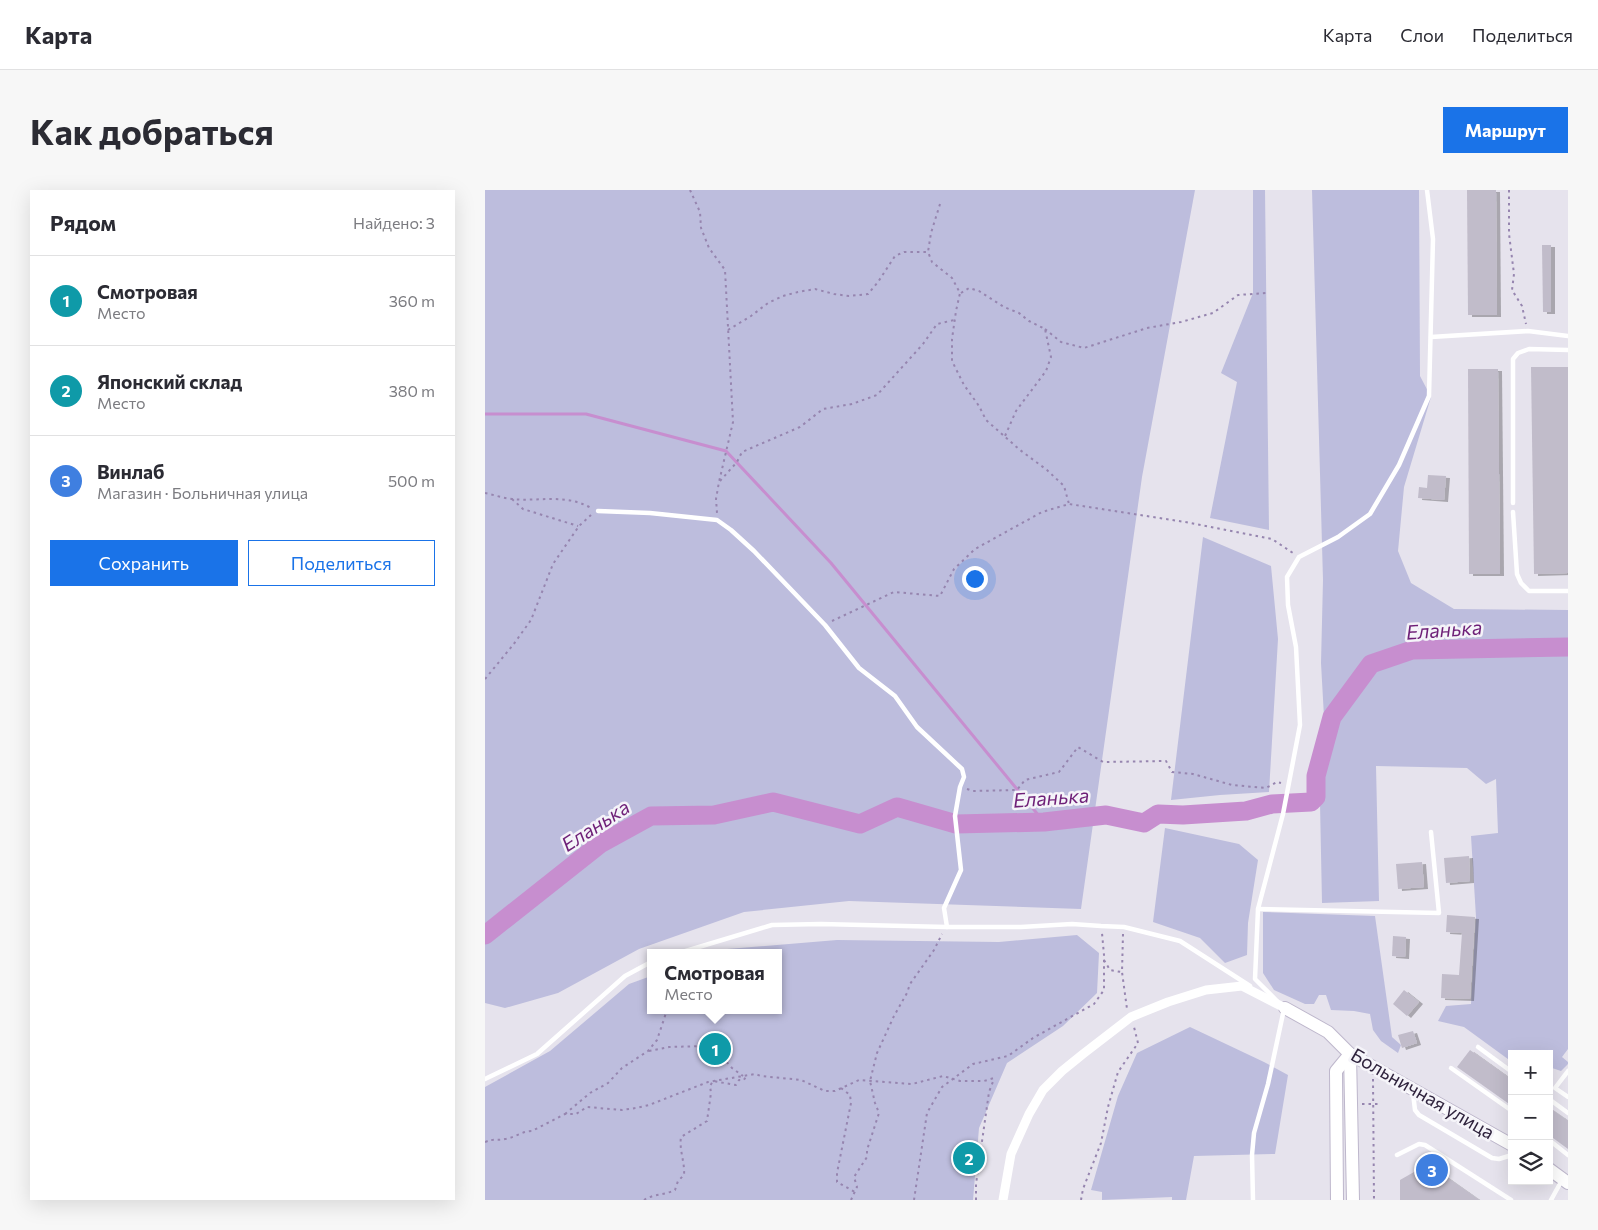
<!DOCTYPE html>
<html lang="ru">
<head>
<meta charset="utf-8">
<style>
	body { margin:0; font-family:Commissioner,sans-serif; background:#f7f7f7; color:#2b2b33 }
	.controls { position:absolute; right:15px; bottom:15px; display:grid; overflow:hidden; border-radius:0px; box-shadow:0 5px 20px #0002 }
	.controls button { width:45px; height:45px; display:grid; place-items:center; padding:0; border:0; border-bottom:1px solid #e1e1e2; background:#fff; color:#2b2b33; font:25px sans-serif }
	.you { position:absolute; left:489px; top:388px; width:18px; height:18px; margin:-12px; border:4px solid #fff; border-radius:50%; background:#1a73e8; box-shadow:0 0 0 8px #1a73e833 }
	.badge { display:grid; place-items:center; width:32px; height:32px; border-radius:50%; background:#1a73e8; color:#fff; font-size:16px; font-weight:700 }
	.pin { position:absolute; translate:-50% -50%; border:2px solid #fff; box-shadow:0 1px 5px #0006 }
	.popup { position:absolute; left:162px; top:759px; width:135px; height:65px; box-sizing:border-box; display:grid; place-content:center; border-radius:0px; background:#fff; filter:drop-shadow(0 1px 4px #0005); font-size:16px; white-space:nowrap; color:#7c7c81 }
	.popup b { font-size:19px; color:#2b2b33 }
	.popup::after { content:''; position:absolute; left:50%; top:100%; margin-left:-10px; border:10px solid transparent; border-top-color:#fff }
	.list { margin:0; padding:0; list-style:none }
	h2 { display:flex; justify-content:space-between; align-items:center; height:65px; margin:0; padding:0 20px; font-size:21px }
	h2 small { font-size:16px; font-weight:400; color:#7c7c81 }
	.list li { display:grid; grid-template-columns:32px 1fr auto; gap:15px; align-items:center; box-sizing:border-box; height:90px; padding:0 20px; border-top:1px solid #e1e1e2 }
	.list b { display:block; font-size:19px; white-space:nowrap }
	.list p { margin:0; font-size:16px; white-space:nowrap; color:#7c7c81 }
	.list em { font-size:16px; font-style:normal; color:#7c7c81 }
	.actions { display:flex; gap:10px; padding:15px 20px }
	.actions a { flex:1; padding:11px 0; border:1px solid #1a73e8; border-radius:0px; text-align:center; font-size:18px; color:#1a73e8 }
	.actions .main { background:#1a73e8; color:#fff }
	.icon { flex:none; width:28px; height:28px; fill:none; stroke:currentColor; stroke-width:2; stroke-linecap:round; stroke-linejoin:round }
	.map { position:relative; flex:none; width:1083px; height:1010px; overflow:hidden; border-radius:0px }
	header { display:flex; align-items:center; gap:30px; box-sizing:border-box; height:70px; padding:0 25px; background:#fff; border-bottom:1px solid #e1e1e2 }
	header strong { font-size:24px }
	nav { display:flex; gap:28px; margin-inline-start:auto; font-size:18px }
	.intro { display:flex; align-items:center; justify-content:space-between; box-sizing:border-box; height:120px; padding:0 30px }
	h1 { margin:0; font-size:35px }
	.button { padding:12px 22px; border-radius:0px; background:#1a73e8; color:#fff; font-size:18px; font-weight:700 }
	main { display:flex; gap:30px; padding:0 30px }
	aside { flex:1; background:#fff; border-radius:0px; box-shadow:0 5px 20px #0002 }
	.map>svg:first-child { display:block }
	.green { fill:#bdbddd }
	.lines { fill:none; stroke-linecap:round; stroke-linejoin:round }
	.stream { stroke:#c78ecf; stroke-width:3 }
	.river { stroke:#c78ecf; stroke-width:19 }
	.building { fill:#c1bcca; filter:url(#shadow) }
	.secondary-casing { stroke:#beb7cc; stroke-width:14 }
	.path { stroke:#9685af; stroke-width:2; stroke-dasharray:2.5 4; stroke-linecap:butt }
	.service { stroke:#fff; stroke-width:4.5 }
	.minor { stroke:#fff; stroke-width:9 }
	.secondary { stroke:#fff; stroke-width:12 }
	.labels { text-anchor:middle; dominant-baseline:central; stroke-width:5; stroke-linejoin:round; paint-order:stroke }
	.street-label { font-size:19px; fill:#2f233d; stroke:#f5f4f9 }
	.water-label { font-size:20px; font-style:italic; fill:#6e1f77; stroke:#f5f4f9 }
</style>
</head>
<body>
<header>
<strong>Карта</strong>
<nav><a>Карта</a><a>Слои</a><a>Поделиться</a></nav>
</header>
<div class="intro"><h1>Как добраться</h1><a class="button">Маршрут</a></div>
<main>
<aside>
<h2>Рядом<small>Найдено: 3</small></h2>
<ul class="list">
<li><span class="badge" style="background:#0f9aa8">1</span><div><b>Смотровая</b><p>Место</p></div><em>360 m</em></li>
<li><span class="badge" style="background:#0f9aa8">2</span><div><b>Японский склад</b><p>Место</p></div><em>380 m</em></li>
<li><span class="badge" style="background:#3f7fe0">3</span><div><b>Винлаб</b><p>Магазин · Больничная улица</p></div><em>500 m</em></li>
</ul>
<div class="actions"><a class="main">Сохранить</a><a>Поделиться</a></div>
</aside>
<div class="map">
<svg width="1083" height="1010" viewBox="0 0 1083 1010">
	<defs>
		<filter id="shadow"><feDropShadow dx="4" dy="2" stdDeviation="0" flood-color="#0004"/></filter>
	</defs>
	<rect width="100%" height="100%" fill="#e6e3ed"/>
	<g class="green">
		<polygon points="0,0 710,0 657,287 596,719 364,711 259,722 154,759 73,803 20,818 0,813"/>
		<polygon points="768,0 780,0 784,340 725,328 752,192 736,183 768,103"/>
		<polygon points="827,0 934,0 935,186 946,207 919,297 913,361 926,393 969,419 1083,420 1083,859 1077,867 1083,872 1083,874 1076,881 1067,878 1064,881 1064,864 1027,864 1027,872 979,837 953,831 961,816 986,814 991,727 986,646 1013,643 1011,589 1001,594 982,578 891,576 894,711 837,713 835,613 841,563 836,473 838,390"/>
		<polygon points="718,347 786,376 793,449 784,602 735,605 686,610"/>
		<polygon points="680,638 754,654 773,670 763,733 762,765 740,773 715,748 668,732"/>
		<polygon points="778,722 890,726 907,847 916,855 913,863 896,851 888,840 885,824 869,821 846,820 841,805 834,805 829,814 820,814 789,800 778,783"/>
		<polygon points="592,745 614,763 612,803 578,836 522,873 494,938 488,1010 0,1010 0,897 65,861 144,794 166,786 166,820 294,820 294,763 224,763 230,760 352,750 514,752"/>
		<polygon points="705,837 779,872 803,885 790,964 709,966 701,1010 687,1010 687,1007 617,1010 617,1002 606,1000 633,906 652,863"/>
	</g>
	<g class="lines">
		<polyline class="stream" points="0,224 101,224 241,261 346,373 559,632"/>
		<polyline class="river" points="0,745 115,654 166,626 229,625 288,612 375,634 412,617 471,634 559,632 621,625 659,633 673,624 698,625 761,621 787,614 826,612 831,607 831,586 847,527 886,474 927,460 1083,457"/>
	</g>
	<g class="building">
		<polygon points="982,0 1011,0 1012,125 983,125"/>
		<polygon points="1057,55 1066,55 1066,122 1058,122"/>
		<polygon points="1046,177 1083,177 1083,383 1049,384"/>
		<polygon points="983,179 1013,179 1015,384 984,384"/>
		<polygon points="943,285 961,286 959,310 933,308 934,297 942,298"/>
		<polygon points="984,666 985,691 961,693 959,668"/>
		<polygon points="937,672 939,697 913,699 911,674"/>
		<polygon points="962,725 990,727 985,809 956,808 957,784 974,785 977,743 961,742"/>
		<polygon points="908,746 921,747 920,767 907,766"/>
		<polygon points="919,800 934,812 922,826 908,814"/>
		<polygon points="928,841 932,853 917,858 913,845"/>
		<polygon points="985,860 1027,890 1027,916 972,877"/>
		<polygon points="1064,918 1083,931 1083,959 1064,945"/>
		<polygon points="943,974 950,979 994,1010 915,1010 915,990"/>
	</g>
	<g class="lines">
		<defs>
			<g id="secondary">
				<polyline points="800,818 843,842 865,864 1027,955"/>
				<polyline points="865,864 868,1010"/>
				<polyline points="1064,979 1083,993"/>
				<polyline points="852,1010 851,881 865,864"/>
			</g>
		</defs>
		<use href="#secondary" class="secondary-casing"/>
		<g class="path">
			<polyline points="205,0 215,22 216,38 224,58 240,80 248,232 234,292 231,309 232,323"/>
			<polyline points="1024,0 1024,44 1029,84 1027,100 1037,116 1041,134"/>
			<polyline points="455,14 446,43 443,62 447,72 467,88 475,103 471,121 467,149 467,171 479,195 494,216 501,230 535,260 562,280 579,296 584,314"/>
			<polyline points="476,103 484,98 494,101 519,117 534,123 544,131 560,139 566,167 561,181 531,221 520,246"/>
			<polyline points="560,139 576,152 599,158 662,138 696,132 728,123 753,105 781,103"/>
			<polyline points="243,140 266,126 283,113 298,106 313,102 330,99 349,104 364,106 383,104 393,92 410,66 419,62 443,62"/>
			<polyline points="235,291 252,272 257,262 315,237 338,219 367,214 392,205 438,154 452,134 469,130"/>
			<path d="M0,303c9,2 18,5 27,6 27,3 53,-6 79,9"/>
			<polyline points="27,309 38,319 93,336"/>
			<polyline points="347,431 409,402 455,406 469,379 490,359 557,322 584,314 700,332 787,349 808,363"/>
			<polyline points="0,489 28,455 46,430 68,374 94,336 106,325"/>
			<polyline points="482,599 488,601 532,600 540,590 574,582 593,557 618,572 681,571 687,582 708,584 747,595 781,598 792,592 796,593"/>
			<polyline points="638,744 637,782 642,819"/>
			<polyline points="619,770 625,780 636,782"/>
			<polyline points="164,861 184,857 222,856 230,859 247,878 258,886"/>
			<polyline points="888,889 889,1010"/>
			<polyline points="356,898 365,905 366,913 352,983 352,992 370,1002"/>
			<polyline points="877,914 895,914"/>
			<polyline points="80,924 105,903 123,893 137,878 163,861 172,850 182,820"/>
			<path d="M0,952c10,-4 12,-1 20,-3 9,-1 17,-8 27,-8l33,-17h11l11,-7 35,3 14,-2 13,-3 59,-23 47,-8 6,2 40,4 24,11h10l24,-11 53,4 31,-8 17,5h24l10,-3"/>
			<path d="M159,1010c9,-6 21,-5 31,-10l3,-9 6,-6c1,-13 -5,-25 -3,-38l26,-16 4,-28 -1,-7 3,-5 23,4 3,-5h5l2,-4"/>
			<polyline points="366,1010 372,997 369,987 382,967 382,960 394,923 390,913 385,891 392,863 409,826 422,803 425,794 449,760 457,744"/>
			<polyline points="429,1010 442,923 457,897 488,874 523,866 548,848 609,814 619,800 619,765 617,743"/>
			<polyline points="491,1010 491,994 504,902 509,889"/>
			<polyline points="596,1010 598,999 616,953 623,917 633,882 653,853 649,837"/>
		</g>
		<g class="service">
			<polyline points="946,147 1043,141 1083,146"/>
			<polyline points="1028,313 1028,169 1033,163 1044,159 1083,160"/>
			<polyline points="113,321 165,323 232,330 246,340 269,361 340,435 374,478 410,506 432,537 477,579 479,587 475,597 470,626 476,680 459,718 462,737"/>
			<polyline points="1028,322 1032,384 1036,393 1044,401 1083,401"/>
			<polyline points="773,719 954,723 946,642"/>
			<polyline points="194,763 287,735 336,734 462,737 536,737 587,734 616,736 639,737 695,751 765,796"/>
			<polyline points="792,811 770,789 773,719 798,624 815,535 811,457 803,415 802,387 814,367 853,347 885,324 914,275 944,206 948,49 942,0"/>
			<polyline points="993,857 1027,882"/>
			<polyline points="966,878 1027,921"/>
			<polyline points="1083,881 1070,898 1083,907"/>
			<polyline points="0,889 52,864 140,786 166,772"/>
			<polyline points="928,903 930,920 934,925 1007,968 1014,969 1027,965"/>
			<polyline points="1064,909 1083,923"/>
			<polyline points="1064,950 1083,965"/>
			<polyline points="912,965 934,954 940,955 1026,1010"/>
			<polyline points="768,1010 767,965 769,943 783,894 799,819"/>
			<polyline points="1066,1010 1077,990"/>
		</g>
		<polyline class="minor" points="518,1010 526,964 544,924 558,900 577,881 598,864 646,827 683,812 721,800 757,796 800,818"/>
		<use href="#secondary" class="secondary"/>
	</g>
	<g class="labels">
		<g class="street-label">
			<text transform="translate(938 903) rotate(30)">Больничная улица</text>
		</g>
		<g class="water-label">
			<text transform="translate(959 439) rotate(-4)">Еланька</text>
			<text transform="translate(566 607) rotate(-4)">Еланька</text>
			<text transform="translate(110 635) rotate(-33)">Еланька</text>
		</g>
	</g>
</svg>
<div class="controls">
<button>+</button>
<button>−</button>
<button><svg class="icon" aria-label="layers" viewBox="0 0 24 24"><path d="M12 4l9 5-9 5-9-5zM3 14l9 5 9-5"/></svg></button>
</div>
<div class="you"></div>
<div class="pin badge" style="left:230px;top:859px;background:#0f9aa8">1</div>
<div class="popup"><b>Смотровая</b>Место</div>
<div class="pin badge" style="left:484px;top:968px;background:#0f9aa8">2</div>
<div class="pin badge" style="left:947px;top:980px;background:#3f7fe0">3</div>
</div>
</main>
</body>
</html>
